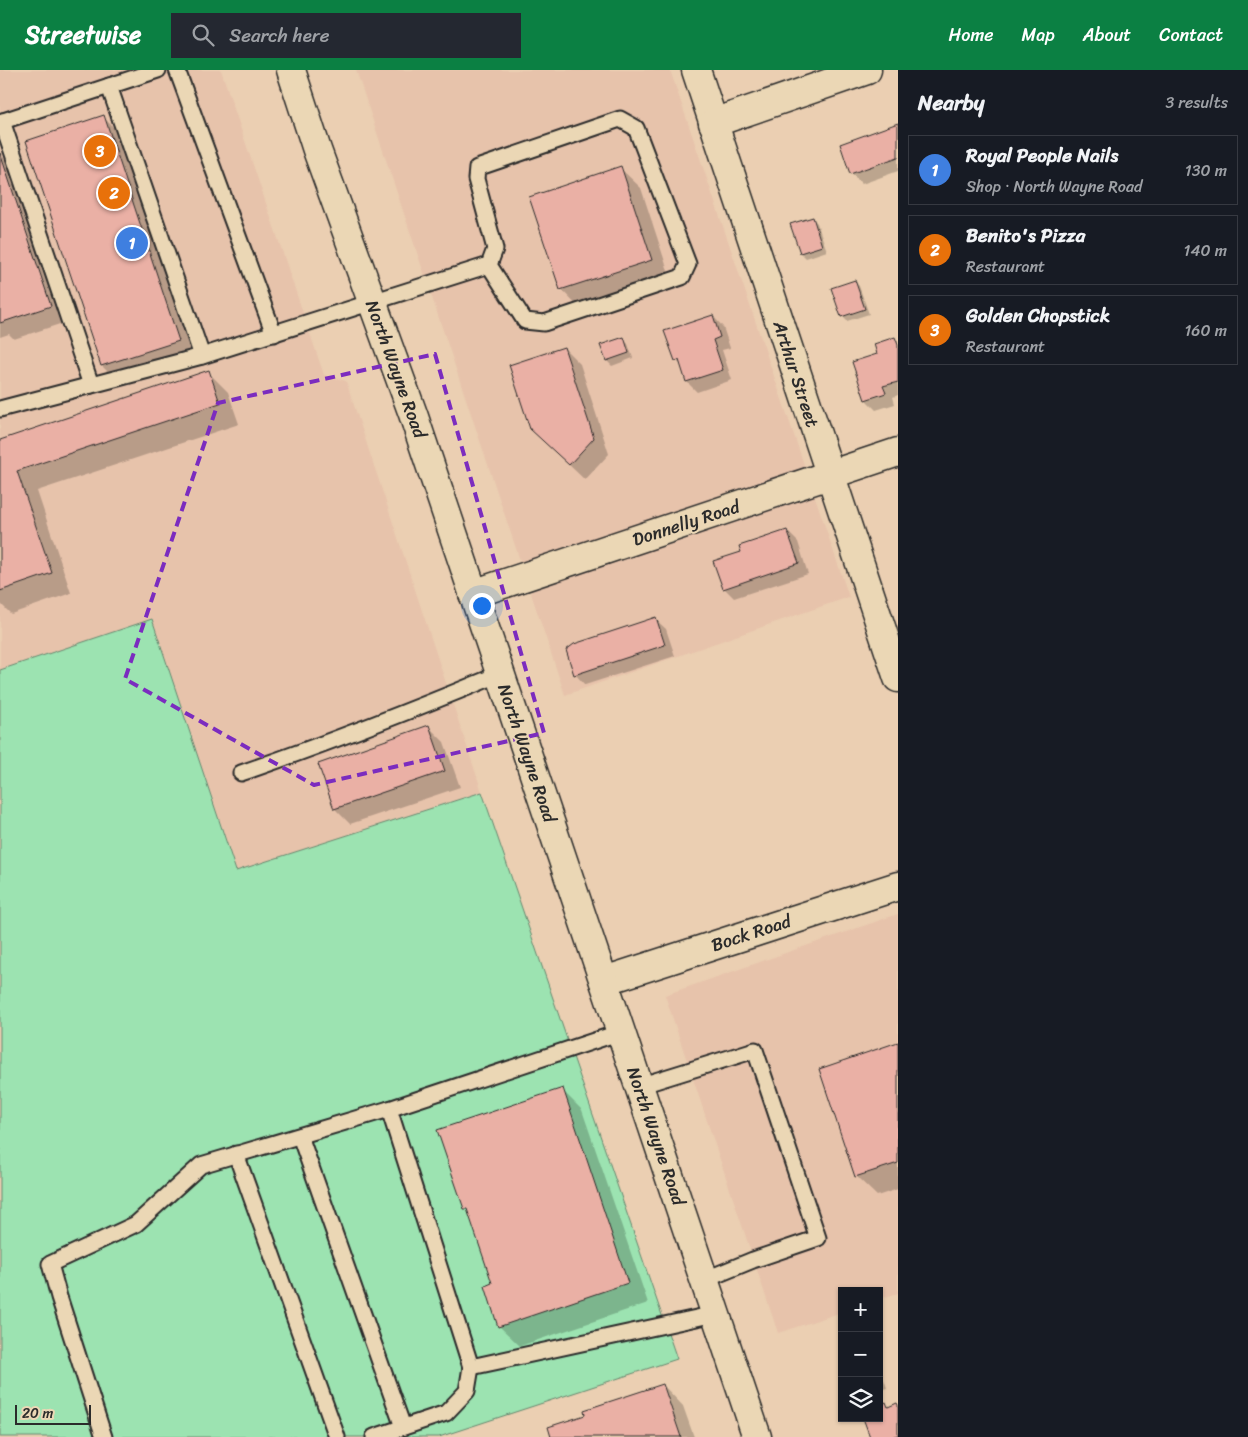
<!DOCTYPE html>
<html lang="en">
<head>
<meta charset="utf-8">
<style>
	body { margin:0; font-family:Sriracha,sans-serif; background:#242831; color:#f1f3f6 }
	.controls { position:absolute; right:15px; bottom:15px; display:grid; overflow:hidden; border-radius:0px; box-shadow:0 1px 4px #0004 }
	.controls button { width:45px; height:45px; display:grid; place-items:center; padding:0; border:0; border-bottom:1px solid #363941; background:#171b24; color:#f1f3f6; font:25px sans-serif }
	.scale { position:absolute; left:15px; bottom:12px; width:76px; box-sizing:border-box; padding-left:5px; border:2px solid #2b2b2b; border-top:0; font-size:14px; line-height:18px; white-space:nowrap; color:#2b2b2b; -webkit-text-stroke:4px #ebd7b5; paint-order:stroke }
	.you { position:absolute; left:481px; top:535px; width:18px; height:18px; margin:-12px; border:4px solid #fff; border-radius:50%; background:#1a73e8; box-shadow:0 0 0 8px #1a73e833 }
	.badge { display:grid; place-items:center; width:32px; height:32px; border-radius:50%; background:#0b8043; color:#fff; font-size:16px; font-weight:700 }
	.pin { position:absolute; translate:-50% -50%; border:2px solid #fff; box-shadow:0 1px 5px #0006 }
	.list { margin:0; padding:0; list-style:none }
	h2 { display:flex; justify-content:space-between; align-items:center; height:65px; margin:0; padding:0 20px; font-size:21px }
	h2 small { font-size:16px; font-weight:400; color:#9ea1a6 }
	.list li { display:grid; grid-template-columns:32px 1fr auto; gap:15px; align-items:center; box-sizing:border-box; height:70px; margin:0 10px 10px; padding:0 10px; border:1px solid #363941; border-radius:0px }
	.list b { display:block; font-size:19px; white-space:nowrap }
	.list p { margin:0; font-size:16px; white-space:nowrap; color:#9ea1a6 }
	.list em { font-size:16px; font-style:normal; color:#9ea1a6 }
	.icon { flex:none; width:28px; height:28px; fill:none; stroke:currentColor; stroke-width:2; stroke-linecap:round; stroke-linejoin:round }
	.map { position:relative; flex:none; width:898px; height:1367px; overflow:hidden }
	header { display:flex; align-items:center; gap:30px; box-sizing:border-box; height:70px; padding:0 25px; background:#0b8043; color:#fff }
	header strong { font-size:24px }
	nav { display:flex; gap:28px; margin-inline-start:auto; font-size:18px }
	.search { width:350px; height:45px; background:#242831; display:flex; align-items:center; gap:12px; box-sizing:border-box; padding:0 18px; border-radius:0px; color:#9ea1a6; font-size:19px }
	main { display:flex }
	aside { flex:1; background:#171b24 }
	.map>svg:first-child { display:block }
	.built { fill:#e7c3ab }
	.park { fill:#9ce3b1; stroke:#64876e }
	.shadow { fill:#0003 }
	.building { fill:#eab0a5; stroke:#2b2b2b }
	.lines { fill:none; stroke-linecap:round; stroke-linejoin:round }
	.service-casing { stroke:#2b2b2b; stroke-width:19 }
	.minor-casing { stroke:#2b2b2b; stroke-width:31 }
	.secondary-casing { stroke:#2b2b2b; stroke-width:31 }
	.service { stroke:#ebd7b5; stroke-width:15 }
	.minor { stroke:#ebd7b5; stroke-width:28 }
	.secondary { stroke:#ebd7b5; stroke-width:28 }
	.marked { fill:none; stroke:#7b2cbf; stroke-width:4; stroke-dasharray:10 6; stroke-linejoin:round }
	.labels { text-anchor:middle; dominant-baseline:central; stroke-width:4; stroke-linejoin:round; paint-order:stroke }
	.street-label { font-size:18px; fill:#2b2b2b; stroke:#ebd7b5 }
</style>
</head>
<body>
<header>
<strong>Streetwise</strong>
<div class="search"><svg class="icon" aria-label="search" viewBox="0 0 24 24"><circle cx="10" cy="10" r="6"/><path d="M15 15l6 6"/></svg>Search here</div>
<nav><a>Home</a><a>Map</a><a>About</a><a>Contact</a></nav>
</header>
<main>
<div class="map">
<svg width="898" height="1367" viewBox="0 0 898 1367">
	<rect width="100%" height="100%" fill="#ebcfb2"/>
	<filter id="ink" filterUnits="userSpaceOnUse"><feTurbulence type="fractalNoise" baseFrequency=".02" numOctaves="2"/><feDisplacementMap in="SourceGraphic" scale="10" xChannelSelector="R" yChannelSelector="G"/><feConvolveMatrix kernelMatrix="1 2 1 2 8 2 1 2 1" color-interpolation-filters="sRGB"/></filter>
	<g filter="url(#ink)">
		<g class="built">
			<polygon points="0,0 221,0 324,305 346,311 482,722 236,801 152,550 0,600"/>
			<polygon points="356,0 670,0 849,527 565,625"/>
			<polygon points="898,844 898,1223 879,1229 879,1221 842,1221 842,1242 778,1263 665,925"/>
		</g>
		<polygon class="park" points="152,549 236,801 482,722 677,1289 439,1367 0,1367 0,600"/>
		<g class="shadow">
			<polygon points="103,47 123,67 198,291 122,316 102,296 28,71"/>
			<polygon points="898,55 898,101 862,114 851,103"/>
			<polygon points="0,84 15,99 66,252 14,269 9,264 0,267"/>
			<polygon points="620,98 641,118 671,210 581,240 561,219"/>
			<polygon points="812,148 817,153 827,181 806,188 801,183"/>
			<polygon points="854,211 859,216 869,244 847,251 842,246"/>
			<polygon points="713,246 723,257 730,278 722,280 732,310 697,322 687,312 682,296 676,290"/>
			<polygon points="895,268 898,271 898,325 893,327 895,334 876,340 866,330 879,285"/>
			<polygon points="623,269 628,274 633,288 612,296 607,291 602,276"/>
			<polygon points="564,278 580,294 609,384 585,410 547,374"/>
			<polygon points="208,302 228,322 239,354 37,421 71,523 11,544 0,533 0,372"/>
			<polygon points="787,461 798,472 808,504 734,528 724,518 742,483"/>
			<polygon points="655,549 666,559 675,586 585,615 575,604"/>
			<polygon points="429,657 444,672 460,717 350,754 335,739"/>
			<polygon points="898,973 898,1119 877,1126 856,1106"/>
			<polygon points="562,1020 582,1040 648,1233 520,1276 499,1256 494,1214 470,1143 466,1139"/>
			<polygon points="879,1295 887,1318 879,1320"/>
			<polygon points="663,1315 683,1336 694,1367 552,1367 587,1345"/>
		</g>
		<g class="building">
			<polygon points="104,45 179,271 101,296 26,71"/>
			<polygon points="898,53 898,87 850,104 840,74"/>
			<polygon points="0,83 51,236 0,253"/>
			<polygon points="621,96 652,190 560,220 529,127"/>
			<polygon points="813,147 822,176 800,183 790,154"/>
			<polygon points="855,210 865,239 841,247 831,218"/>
			<polygon points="713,245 720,267 713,270 723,300 686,312 679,290 675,291 664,261"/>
			<polygon points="624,267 629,283 606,291 600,275"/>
			<polygon points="895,267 898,275 898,312 883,316 886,323 865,330 852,292 877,284 874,274"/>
			<polygon points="564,277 594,368 569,395 530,359 509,295"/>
			<polygon points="209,300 220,333 17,401 52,503 0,521 0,370"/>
			<polygon points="787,460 799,493 723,519 713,491 741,482 739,476"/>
			<polygon points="656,547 665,575 574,605 566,580 574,574"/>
			<polygon points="429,655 445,701 334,739 318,694"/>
			<polygon points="898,972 898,1093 855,1107 819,999"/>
			<polygon points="563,1018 628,1213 498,1257 485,1216 492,1213 467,1139 464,1139 437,1060"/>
			<polygon points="663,1314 681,1367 551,1367 548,1357 585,1345 584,1340"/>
			<polygon points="886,1332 888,1337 897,1333 898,1335 898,1365 891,1367 870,1367 863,1348 879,1348 879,1335"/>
		</g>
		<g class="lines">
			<defs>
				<g id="service">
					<polyline points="177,0 274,264"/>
					<polyline points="109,16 202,286 489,195 495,179 476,109 477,98 620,49 636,58 688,194 682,207 544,253 525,251 489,195"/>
					<polyline points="2,51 91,315"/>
					<polyline points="0,52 158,0"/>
					<polyline points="0,339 202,286"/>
					<path d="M241,703c88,-30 174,-64 259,-99"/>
					<polyline points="621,962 389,1039 471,1297 715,1244"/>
					<polyline points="639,1016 755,980 818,1168 753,1190 704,1210"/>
					<polyline points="300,1066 403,1357"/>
					<polyline points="236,1084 337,1367"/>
					<polyline points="104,1367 59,1227 50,1194 136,1154 201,1095 389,1039"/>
					<polyline points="374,1367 446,1343 467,1321 471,1297"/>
				</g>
				<g id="minor">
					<polyline points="696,0 898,608"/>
					<polyline points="713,53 867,0"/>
					<polyline points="473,524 898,382"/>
					<polyline points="604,911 898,816"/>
				</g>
				<polyline id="secondary" points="291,0 317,80 413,344 757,1367"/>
			</defs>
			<use href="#service" class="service-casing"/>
			<use href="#minor" class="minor-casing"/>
			<use href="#secondary" class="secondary-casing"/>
			<use href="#service" class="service"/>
			<use href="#minor" class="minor"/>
			<use href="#secondary" class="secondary"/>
		</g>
	</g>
	<path class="marked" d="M435,284l109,379 -230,52 -189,-106 93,-276z"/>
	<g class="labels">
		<g class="street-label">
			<text transform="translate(396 299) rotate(70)">North Wayne Road</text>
			<text transform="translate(796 304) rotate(72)">Arthur Street</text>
			<text transform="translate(686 453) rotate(-18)">Donnelly Road</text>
			<text transform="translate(527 683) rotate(71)">North Wayne Road</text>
			<text transform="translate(751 863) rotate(-18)">Bock Road</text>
			<text transform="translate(656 1066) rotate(71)">North Wayne Road</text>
		</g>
	</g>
</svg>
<div class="controls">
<button>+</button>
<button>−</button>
<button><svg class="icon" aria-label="layers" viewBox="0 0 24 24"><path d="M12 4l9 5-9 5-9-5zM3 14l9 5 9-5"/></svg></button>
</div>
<div class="scale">20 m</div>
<div class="you"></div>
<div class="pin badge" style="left:132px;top:173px;background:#3f7fe0">1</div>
<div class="pin badge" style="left:114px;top:123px;background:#e8710a">2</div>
<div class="pin badge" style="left:100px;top:81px;background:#e8710a">3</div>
</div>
<aside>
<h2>Nearby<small>3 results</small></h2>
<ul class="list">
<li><span class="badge" style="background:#3f7fe0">1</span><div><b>Royal People Nails</b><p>Shop · North Wayne Road</p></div><em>130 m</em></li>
<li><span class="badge" style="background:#e8710a">2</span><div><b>Benito's Pizza</b><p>Restaurant</p></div><em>140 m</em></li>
<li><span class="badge" style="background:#e8710a">3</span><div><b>Golden Chopstick</b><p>Restaurant</p></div><em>160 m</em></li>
</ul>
</aside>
</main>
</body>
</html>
